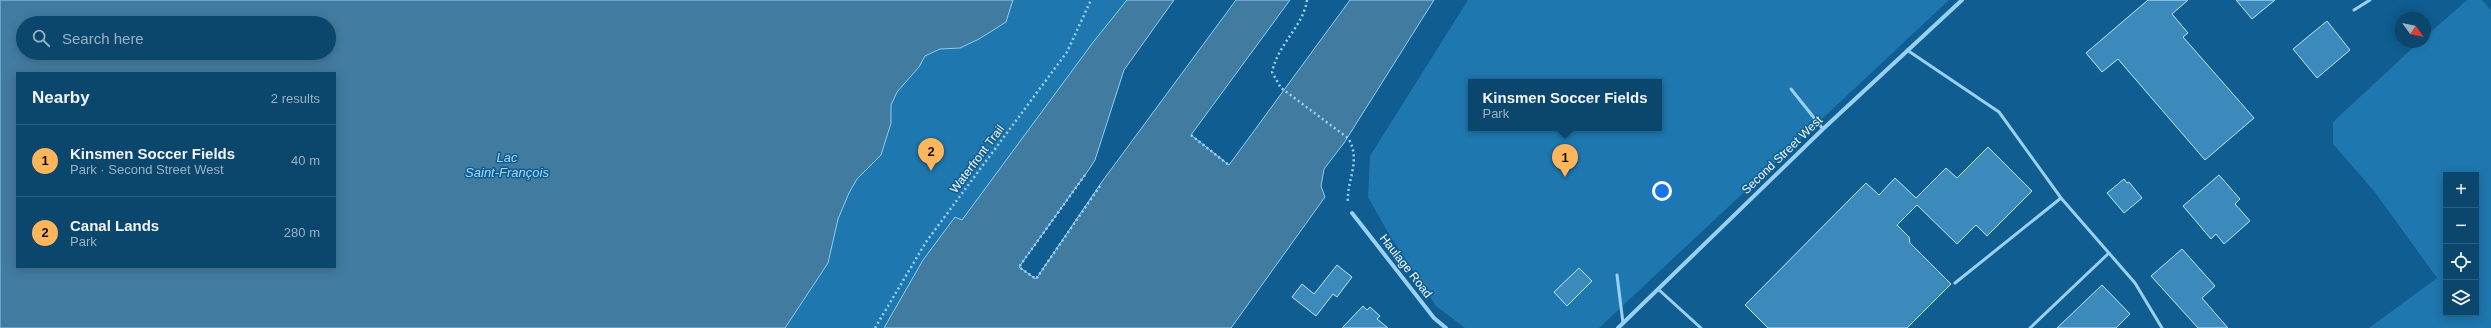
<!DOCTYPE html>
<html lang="en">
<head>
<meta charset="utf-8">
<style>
	body { margin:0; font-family:Helvetica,sans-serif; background:#144d72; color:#f1f3f6 }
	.controls { position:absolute; right:12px; bottom:12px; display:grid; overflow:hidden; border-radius:0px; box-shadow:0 2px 10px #0003 }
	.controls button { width:36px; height:36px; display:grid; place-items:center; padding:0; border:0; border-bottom:1px solid #2b5e80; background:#0b466d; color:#f1f3f6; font:20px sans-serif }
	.compass { position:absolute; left:2395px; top:12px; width:36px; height:36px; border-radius:50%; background:#0b466d; box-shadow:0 2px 10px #0003; rotate:123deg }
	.you { position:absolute; left:1662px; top:191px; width:14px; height:14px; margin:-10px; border:3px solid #fff; border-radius:50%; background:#1a73e8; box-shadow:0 0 0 6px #1a73e833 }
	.badge { display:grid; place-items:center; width:26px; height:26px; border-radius:50%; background:#ffb55c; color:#111; font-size:13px; font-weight:700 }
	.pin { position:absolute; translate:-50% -33px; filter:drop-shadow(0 1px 2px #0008) }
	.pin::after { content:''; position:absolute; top:21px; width:14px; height:12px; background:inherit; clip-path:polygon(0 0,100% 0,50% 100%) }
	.popup { position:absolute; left:1468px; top:79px; width:194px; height:52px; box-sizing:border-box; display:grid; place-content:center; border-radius:0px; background:#0b466d; filter:drop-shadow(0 1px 3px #0005); font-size:13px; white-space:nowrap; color:#9ab1c2 }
	.popup b { font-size:15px; color:#f1f3f6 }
	.popup::after { content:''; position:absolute; left:50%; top:100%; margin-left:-8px; border:8px solid transparent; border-top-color:#0b466d }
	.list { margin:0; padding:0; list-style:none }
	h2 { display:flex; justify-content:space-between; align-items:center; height:52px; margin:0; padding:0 16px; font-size:17px }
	h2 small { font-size:13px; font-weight:400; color:#9ab1c2 }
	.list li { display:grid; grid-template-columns:26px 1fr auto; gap:12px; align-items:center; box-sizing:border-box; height:72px; padding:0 16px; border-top:1px solid #2b5e80 }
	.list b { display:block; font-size:15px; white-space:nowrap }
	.list p { margin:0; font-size:13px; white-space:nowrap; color:#9ab1c2 }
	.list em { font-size:13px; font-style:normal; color:#9ab1c2 }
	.icon { flex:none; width:22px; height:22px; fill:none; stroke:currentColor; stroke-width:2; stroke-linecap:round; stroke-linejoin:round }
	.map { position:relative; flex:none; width:2491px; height:328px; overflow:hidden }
	.search { position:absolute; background:#0b466d; box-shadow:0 2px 10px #0003; left:16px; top:16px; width:320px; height:44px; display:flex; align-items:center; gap:10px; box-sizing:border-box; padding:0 14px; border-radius:22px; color:#9ab1c2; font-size:15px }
	.panel { position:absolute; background:#0b466d; box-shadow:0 2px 10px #0003; left:16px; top:72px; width:320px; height:196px; border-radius:0px }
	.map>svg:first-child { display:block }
	.green { fill:#1e77ae; fill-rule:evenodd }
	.water { fill:#427ba0; stroke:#8bcff7; fill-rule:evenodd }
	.building { fill:#3c8abc; stroke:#c1e7fe }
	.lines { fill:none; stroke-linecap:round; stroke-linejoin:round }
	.path { stroke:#9ad1f3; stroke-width:2.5; stroke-dasharray:2 3; stroke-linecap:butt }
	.service { stroke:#9ad1f3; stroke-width:3 }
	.minor { stroke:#9ad1f3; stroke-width:4 }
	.labels { text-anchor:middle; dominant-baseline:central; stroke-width:3; stroke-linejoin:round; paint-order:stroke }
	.street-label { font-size:12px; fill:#fff; stroke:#0f5d91 }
	.water-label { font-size:13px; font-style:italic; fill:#a6dafa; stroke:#0f5d91 }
</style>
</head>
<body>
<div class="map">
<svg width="2491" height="328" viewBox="0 0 2491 328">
	<rect width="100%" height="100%" fill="#0f5d91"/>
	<g class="green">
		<polygon points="1013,0 1127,0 1094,41 962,221 955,217 923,260 884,328 785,328 828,263 838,219 849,193 857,179 881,155 891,123 891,105 897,92 919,67 924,56 940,49 960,48 979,39 1006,22"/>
		<path d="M1468,0h481l-350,328h-134l-29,-22 -46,-70 -22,-39 2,-41zM1471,82h188v46h-188z"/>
		<path d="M2467,0h15l9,10v318h-122l68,-50 -63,-87 -41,-47v-22l86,-80h6v-5zM2446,175h30v138h-30z"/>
	</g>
	<g class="water">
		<path d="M0,0h1013l-7,22 -27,17 -19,9 -20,1 -15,7 -6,11 -22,25 -6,13v18l-10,32 -24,24 -8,14 -11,26 -10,44 -43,65h-785zM23,23h306v30h-306zM17,73h318v194h-318z"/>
		<polygon points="1127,0 1174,0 1124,70 1095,160 1090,168 1019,267 1036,279 1101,183 1236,0 1290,0 1191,135 1229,165 1350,0 1434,0 1344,143 1324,169 1321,186 1325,197 1231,328 884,328 923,260 955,217 962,220 1094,41"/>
	</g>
	<g class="building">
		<polygon points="2148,0 2188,0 2172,14 2188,33 2183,37 2254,118 2205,160 2118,59 2102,72 2086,53"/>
		<polygon points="2236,0 2275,0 2252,19"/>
		<polygon points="2327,21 2350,50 2317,78 2293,49"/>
		<polygon points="1988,147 2032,191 1987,236 1976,225 1957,244 1917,205 1897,225 1909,237 1910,243 1951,284 1907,328 1768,328 1745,305 1866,183 1879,195 1895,178 1916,198 1946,168 1957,178"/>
		<polygon points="2219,175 2240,199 2235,204 2250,221 2224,244 2216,234 2211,239 2183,206"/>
		<polygon points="2124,179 2127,183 2129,182 2142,198 2124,213 2107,193"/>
		<polygon points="2182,249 2215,286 2202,298 2228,328 2198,328 2151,276"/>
		<polygon points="1337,265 1352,277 1337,297 1333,294 1316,316 1292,297 1302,284 1314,294"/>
		<polygon points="1579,268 1592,281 1567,306 1554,292"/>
		<polygon points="2102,285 2130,314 2116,328 2057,328"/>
		<polygon points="1363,306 1367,310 1370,307 1380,316 1377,319 1388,328 1342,328"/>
	</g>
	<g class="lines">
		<g class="path">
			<path d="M1307,0c-4,27 -28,42 -35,72l9,16 67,50c14,22 -2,43 0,65"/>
			<polyline points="1191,135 1230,166"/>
			<polyline points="1085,175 1019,267 1036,279 1100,186"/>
			<polyline points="875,328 926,242 1067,52 1091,0"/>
		</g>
		<g class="service">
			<polyline points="2354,10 2370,0"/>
			<polyline points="1907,50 1999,112 2061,198 2135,283 2162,328"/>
			<polyline points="1791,89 1823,129"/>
			<polyline points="1617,275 1623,323"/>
			<polyline points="1955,283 2061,198"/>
			<polyline points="1658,289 1701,328"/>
			<polyline points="2030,328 2109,253"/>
		</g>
		<g class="minor">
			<polyline points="1352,213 1434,318 1446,328"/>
			<polyline points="1618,328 1823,129 1962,0"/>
		</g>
	</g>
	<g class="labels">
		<g class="street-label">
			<text transform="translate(1782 155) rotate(-44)">Second Street West</text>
			<text transform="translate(977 159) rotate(-53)">Waterfront Trail</text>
			<text transform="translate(1406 266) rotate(52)">Haulage Road</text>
		</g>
		<g class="water-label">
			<text x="507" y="157">Lac<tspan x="507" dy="15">Saint-François</tspan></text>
		</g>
	</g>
</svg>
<div class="controls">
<button>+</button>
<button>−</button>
<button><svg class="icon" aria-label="locate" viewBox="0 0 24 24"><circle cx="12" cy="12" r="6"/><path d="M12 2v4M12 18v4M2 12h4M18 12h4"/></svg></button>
<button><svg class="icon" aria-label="layers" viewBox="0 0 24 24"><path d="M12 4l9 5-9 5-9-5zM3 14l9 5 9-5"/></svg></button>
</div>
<svg class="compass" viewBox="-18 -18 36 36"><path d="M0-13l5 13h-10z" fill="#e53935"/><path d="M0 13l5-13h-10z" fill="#9ab1c2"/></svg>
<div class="you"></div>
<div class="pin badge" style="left:1565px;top:177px">1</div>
<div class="popup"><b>Kinsmen Soccer Fields</b>Park</div>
<div class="pin badge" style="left:931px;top:171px">2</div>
<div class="search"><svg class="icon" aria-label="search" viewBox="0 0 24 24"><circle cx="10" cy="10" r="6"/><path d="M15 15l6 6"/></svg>Search here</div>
<section class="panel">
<h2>Nearby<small>2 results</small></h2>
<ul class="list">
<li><span class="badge">1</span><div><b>Kinsmen Soccer Fields</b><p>Park · Second Street West</p></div><em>40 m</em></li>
<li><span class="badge">2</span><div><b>Canal Lands</b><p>Park</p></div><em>280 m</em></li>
</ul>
</section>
</div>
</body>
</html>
